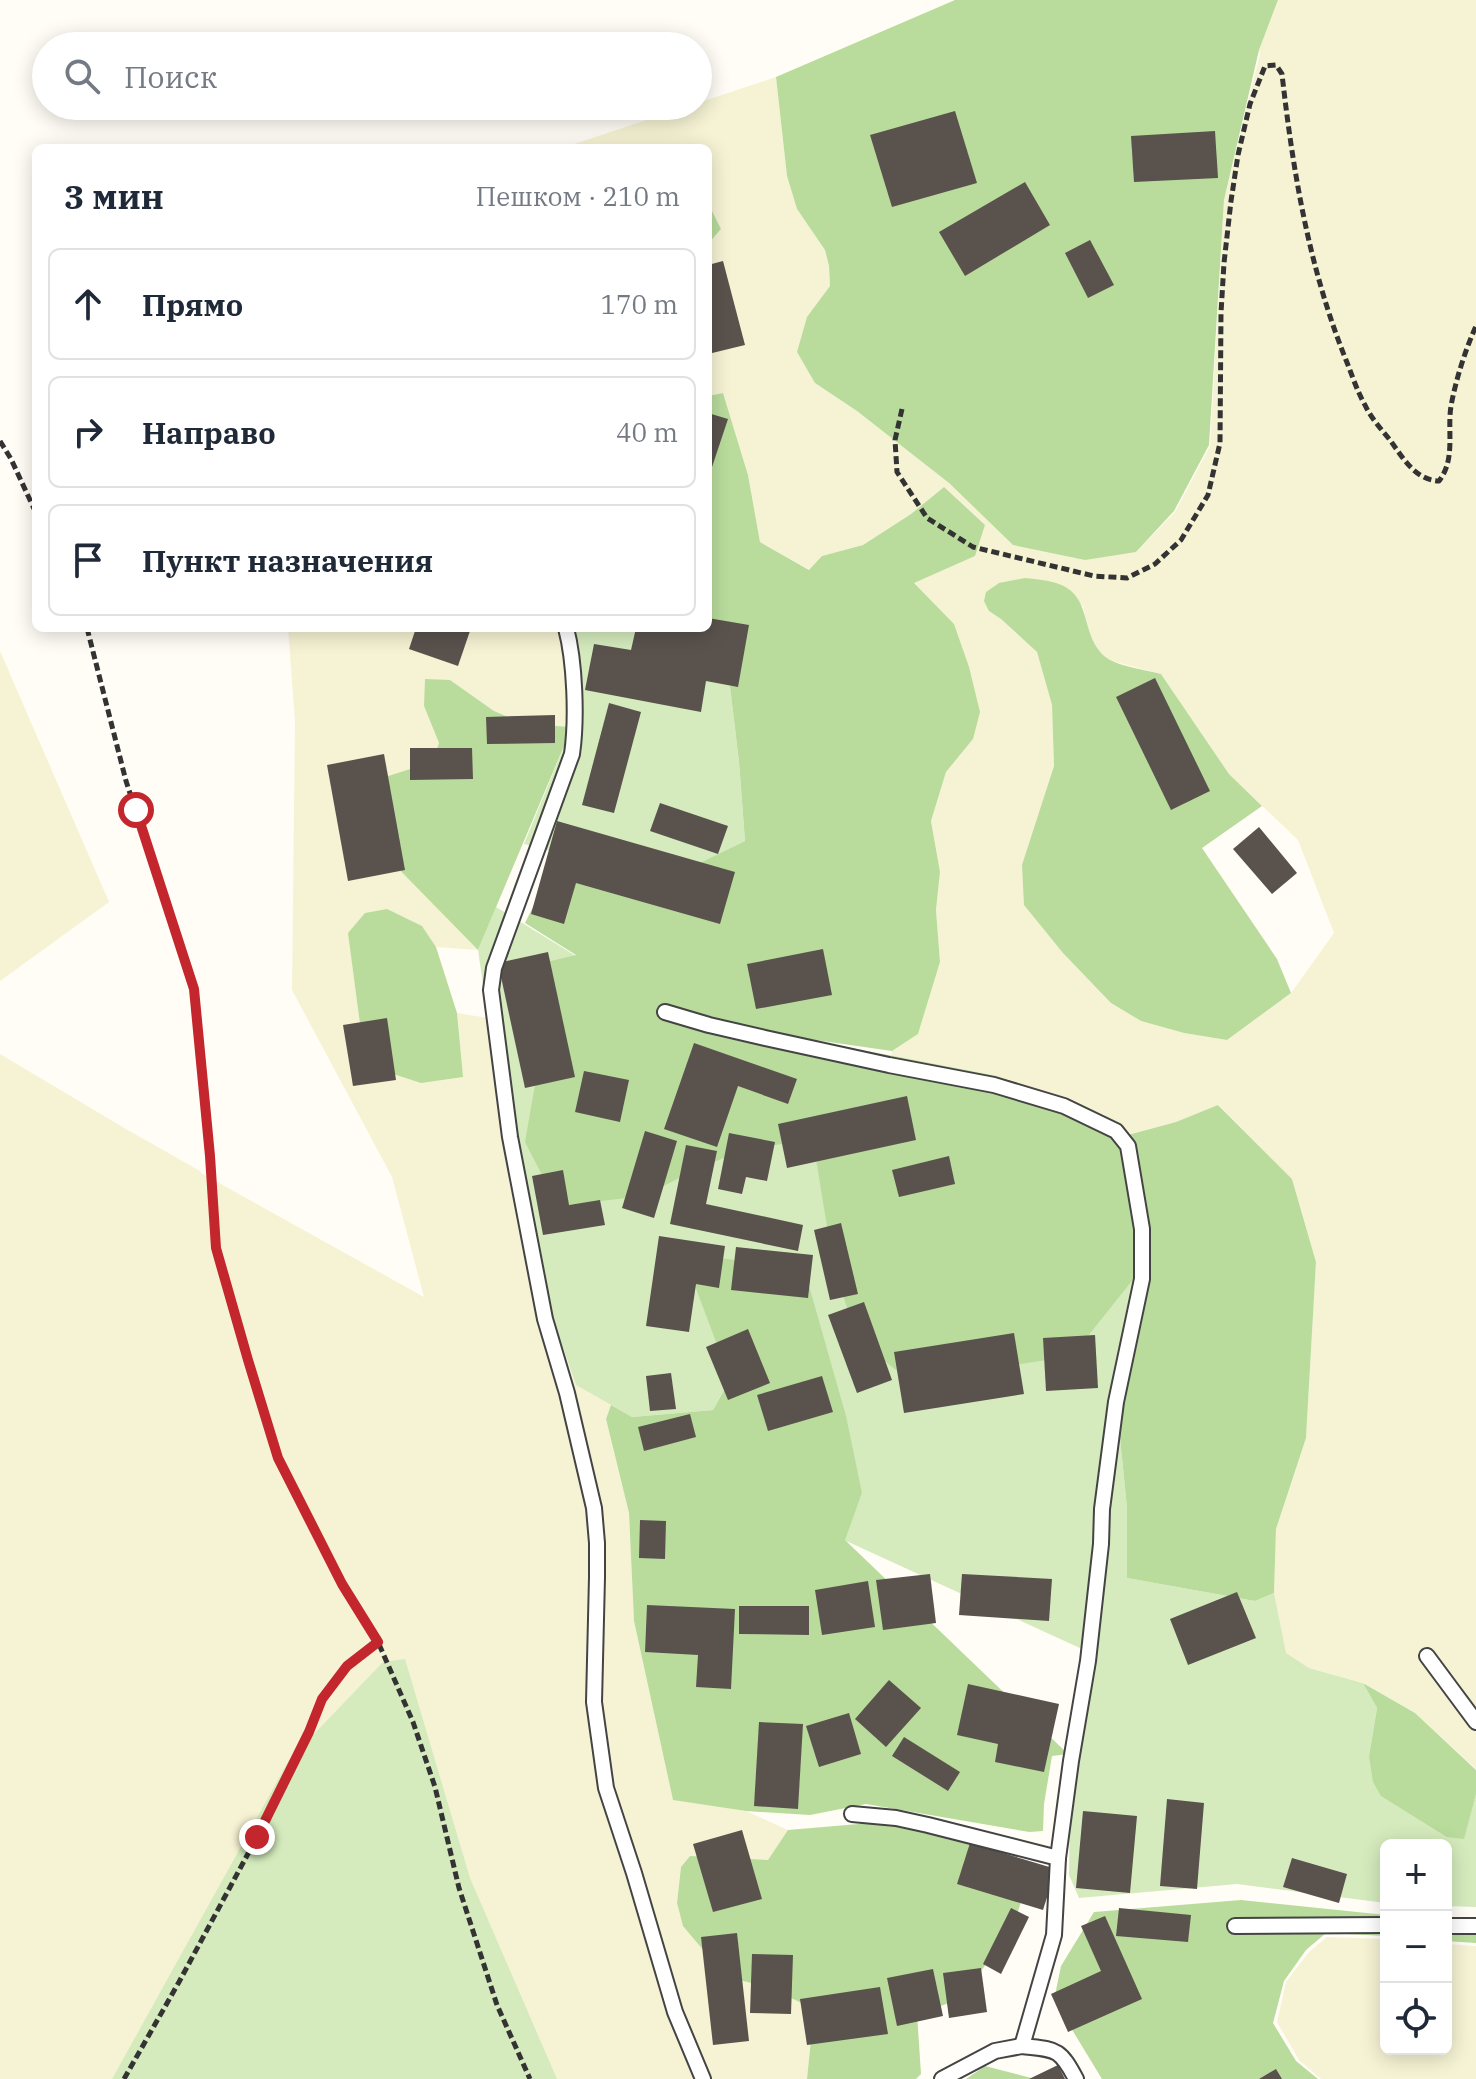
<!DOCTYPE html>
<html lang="ru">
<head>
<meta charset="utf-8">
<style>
	body { margin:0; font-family:"IBM Plex Serif",serif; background:#f2f2f3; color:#1f2937 }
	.controls { position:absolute; right:24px; bottom:24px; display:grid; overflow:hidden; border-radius:12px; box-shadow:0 4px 20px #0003 }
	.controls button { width:72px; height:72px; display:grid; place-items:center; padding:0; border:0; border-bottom:2px solid #e0e1e3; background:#fff; color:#1f2937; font:40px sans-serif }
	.stop { position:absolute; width:24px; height:24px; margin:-18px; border:6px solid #c4262e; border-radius:50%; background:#fff }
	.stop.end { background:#c4262e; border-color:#fff; box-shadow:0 2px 8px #0008 }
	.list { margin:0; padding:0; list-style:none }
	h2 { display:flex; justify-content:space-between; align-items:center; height:104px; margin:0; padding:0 32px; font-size:34px }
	h2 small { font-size:26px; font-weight:400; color:#747a83 }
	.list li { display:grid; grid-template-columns:52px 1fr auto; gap:24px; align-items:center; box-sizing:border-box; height:112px; margin:0 16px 16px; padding:0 16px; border:2px solid #e0e1e3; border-radius:12px }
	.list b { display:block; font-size:30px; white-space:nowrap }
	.list em { font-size:26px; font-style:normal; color:#747a83 }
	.icon { flex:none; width:44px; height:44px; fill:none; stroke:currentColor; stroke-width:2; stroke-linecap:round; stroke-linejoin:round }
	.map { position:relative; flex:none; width:1476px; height:2079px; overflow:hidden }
	.search { position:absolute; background:#fff; box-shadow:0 4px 20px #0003; left:32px; top:32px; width:680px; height:88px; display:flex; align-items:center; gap:20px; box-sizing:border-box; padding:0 28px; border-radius:44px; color:#747a83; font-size:30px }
	.panel { position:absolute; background:#fff; box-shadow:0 4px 20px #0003; left:32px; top:144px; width:680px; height:488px; border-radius:12px }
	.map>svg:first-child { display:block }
	.farmland { fill:#f6f3d4; fill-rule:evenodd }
	.green { fill:#d5ebbd }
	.forest { fill:#b9dc9c }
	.building { fill:#5a524d }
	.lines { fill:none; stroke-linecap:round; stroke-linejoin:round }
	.service-casing { stroke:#444; stroke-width:18 }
	.path { stroke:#333; stroke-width:5; stroke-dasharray:8 4; stroke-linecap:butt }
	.service { stroke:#fff; stroke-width:14 }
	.route { stroke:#c4262e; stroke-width:10 }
</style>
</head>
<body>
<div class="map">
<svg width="1476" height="2079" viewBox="0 0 1476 2079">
	<rect width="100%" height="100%" fill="#fffdf5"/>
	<g class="farmland">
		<path d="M1278,0h198v1769l-61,-56 -51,-30 -55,-15 -24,-15 -11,-60 2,-64 30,-91 10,-176 -24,-83 -73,-74 -43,17 -63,17 -34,-32 -82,-31 -106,-20 1,-5 26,-17 22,-72 -4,-52 4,-38 -9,-51 15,-49 27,-33 -19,-115 -41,-41 62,-27 -31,-69 -33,27 -48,31 -41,11 -12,14 -50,-28 -12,-67 -25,-82 -15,3v-152l13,-15 -13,-26v-55h-146l127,-42h9v-3l78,-26 11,99 10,33 28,41 4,16 1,20 -10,15 -5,82 42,28 92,72 64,62 123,7 39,-40 35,-66 14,-246 36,-146 -1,-4zM1083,606l8,36 17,18 53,14 68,100 69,66 36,93 -43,60 -64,47 -43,-7 -43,-12 -30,-18 -88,-138 31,-99 -2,-61 -15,-53 -36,-33 -12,-8z"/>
		<polygon points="288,628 559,628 564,651 572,727 525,724 494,711 450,680 424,706 439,743 432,762 386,855 478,950 436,947 422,926 462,1077 457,1013 488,1018 516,1212 576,1385 611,1405 606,1419 629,1513 634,1621 673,1799 746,1811 788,1830 768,1860 681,1867 677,1903 683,1925 770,1988 814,2009 807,2079 0,2079 0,1054 126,1129 200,1171 201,1173 424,1297 392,1177 292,990 295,721"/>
		<polygon points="0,651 109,902 0,981"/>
		<polygon points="1327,1937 1386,1939 1386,2049 1446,2049 1446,1944 1476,1946 1476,2079 1321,2079 1299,2060 1277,2022 1286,1982 1309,1952"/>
	</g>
	<g class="green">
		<polygon points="559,628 641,628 726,653 739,762 745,841 662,881 524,844 572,727 564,651"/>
		<polygon points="496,907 576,956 535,965 695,1170 749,1148 813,1141 823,1198 1135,1276 1119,1428 1127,1508 1127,1578 1255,1601 1274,1593 1286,1653 1309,1668 1363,1683 1377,1708 1369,1756 1463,1839 1476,1794 1476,1907 1446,1906 1446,1845 1386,1845 1386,1903 1237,1884 1079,1898 1069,1875 1070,1788 1093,1654 844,1540 862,1493 730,1378 713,1410 632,1417 576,1385 516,1212 478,950"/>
		<polygon points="405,1659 470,1878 557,2079 112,2079 289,1760 383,1662"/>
	</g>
	<g class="forest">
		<polygon points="955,0 1278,0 1259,50 1224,200 1209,445 1174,511 1136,552 1085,560 1013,545 949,483 857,411 815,383 797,352 807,317 830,286 829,266 825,250 797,209 787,176 776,77"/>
		<polygon points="708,203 721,229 708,244"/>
		<polygon points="723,393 748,475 760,542 809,570 822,556 863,545 911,514 944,487 985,525 975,556 914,583 954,624 969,667 980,712 973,739 946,772 931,821 940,872 936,910 940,962 918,1034 892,1051 767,1033 767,1035 836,1045 997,1076 1079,1107 1113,1139 1176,1122 1218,1105 1292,1179 1316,1262 1306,1438 1276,1529 1274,1593 1255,1601 1127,1578 1127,1508 1119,1428 1135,1277 1072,1356 910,1381 858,1340 834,1269 813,1141 749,1148 695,1170 644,1196 558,1206 525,1142 539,1062 534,965 576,955 525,923 559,854 662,881 745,841 739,762 726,653 708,628 708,396"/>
		<path d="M1025,578c10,1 21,2 31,5 39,12 22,53 51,75 10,8 40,12 54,16l68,100 33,32 -60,42 75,111 14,34 -64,47 -43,-7 -43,-12 -30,-18 -48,-50 -39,-48 -2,-40 32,-99 -2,-61 -15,-53 -36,-33 -12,-8 -5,-10 2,-9 13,-9z"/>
		<polygon points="425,679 450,680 494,711 525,724 572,727 478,950 386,856 379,779 432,762 439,743 424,706"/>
		<polygon points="387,909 422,926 436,947 457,1013 463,1077 421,1083 384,1071 364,1054 348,933 365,913"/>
		<polygon points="683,1254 804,1268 846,1416 862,1493 845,1540 1068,1754 1052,1756 1044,1804 1043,1831 1029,1832 866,1804 810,1815 746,1811 673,1800 634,1621 629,1513 606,1419 611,1405 632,1417 713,1410 730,1379"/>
		<polygon points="1363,1683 1415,1713 1476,1770 1476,1794 1464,1839 1447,1837 1381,1796 1373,1782 1369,1756 1377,1708"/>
		<polygon points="894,1821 962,1836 1029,1875 1014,1925 961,1999 917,2014 921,2074 916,2079 807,2079 814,2009 770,1988 725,1976 683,1926 677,1903 681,1867 690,1856 768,1860 788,1830"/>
		<polygon points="1241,1900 1386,1915 1386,1936 1326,1933 1306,1950 1284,1981 1273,2023 1296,2061 1318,2079 1102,2079 1054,2000 1061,1966 1094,1912"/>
		<polygon points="1476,1918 1476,1943 1446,1941 1446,1919"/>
		<polygon points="985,2066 1035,2079 966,2079"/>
	</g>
	<g class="building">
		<polygon points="955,111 977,183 892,207 870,135"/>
		<polygon points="1215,131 1218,178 1134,182 1131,136"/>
		<polygon points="1025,182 1050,225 965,276 939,232"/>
		<polygon points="1090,240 1114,285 1088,298 1065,253"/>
		<polygon points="723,261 745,345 708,354 708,265"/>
		<polygon points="708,413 728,419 711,470 708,469"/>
		<polygon points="708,618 749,625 738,687 706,681 701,712 585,690 594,644 631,650 636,628 708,628"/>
		<polygon points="416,628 471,628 458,666 409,649"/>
		<polygon points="1155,678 1210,791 1171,810 1116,697"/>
		<polygon points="609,703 641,712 614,813 582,805"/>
		<polygon points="555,715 555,743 487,744 486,717"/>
		<polygon points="410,748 472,748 473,779 410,780"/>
		<polygon points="384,754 405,870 348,881 327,765"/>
		<polygon points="660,803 728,826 718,854 650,831"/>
		<polygon points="557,821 735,872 720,924 576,883 564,924 531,914"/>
		<polygon points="1259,827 1297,873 1272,894 1233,849"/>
		<polygon points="823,949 832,995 756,1009 747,964"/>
		<polygon points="548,952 575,1077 525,1088 498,963"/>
		<polygon points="387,1018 396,1080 353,1086 343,1025"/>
		<polygon points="694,1043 797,1079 788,1104 738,1086 717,1147 664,1129"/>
		<polygon points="584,1071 629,1080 620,1122 575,1112"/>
		<polygon points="907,1096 916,1140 787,1168 778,1124"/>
		<polygon points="645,1131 677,1141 654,1218 622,1208"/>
		<polygon points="729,1133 775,1142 767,1181 746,1177 742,1194 718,1189"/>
		<polygon points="686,1145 717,1151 706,1204 803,1225 798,1251 670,1224"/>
		<polygon points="949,1156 955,1184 899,1197 892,1170"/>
		<polygon points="563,1170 569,1205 600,1200 605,1225 543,1235 532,1176"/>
		<polygon points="841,1223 858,1294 830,1300 814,1230"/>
		<polygon points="659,1236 725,1246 719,1288 696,1284 689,1332 646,1326"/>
		<polygon points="736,1247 813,1255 808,1298 731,1290"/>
		<polygon points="864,1302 892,1380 857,1393 828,1315"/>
		<polygon points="748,1329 770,1383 728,1400 706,1347"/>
		<polygon points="1014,1333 1024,1394 904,1413 894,1352"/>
		<polygon points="1095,1335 1098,1388 1046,1391 1043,1338"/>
		<polygon points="671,1373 676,1409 650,1411 646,1376"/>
		<polygon points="822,1376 833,1412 768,1431 757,1395"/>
		<polygon points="690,1414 696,1437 644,1451 638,1427"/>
		<polygon points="640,1520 666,1521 665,1559 639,1558"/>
		<polygon points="930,1574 936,1623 883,1630 876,1580"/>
		<polygon points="962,1574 1052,1579 1049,1621 959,1615"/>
		<polygon points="868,1581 875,1627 822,1635 815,1590"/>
		<polygon points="1237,1592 1256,1638 1188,1665 1170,1619"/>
		<polygon points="647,1605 735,1609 731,1689 696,1687 698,1655 645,1652"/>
		<polygon points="739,1606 809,1606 809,1635 739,1634"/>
		<polygon points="889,1680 921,1708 886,1747 855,1719"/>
		<polygon points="968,1684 1059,1704 1044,1772 995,1762 998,1744 957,1735"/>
		<polygon points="849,1713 861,1754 819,1767 806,1726"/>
		<polygon points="759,1722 803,1724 798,1809 754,1806"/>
		<polygon points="904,1737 960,1772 948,1791 892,1756"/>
		<polygon points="1167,1799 1204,1803 1197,1889 1160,1886"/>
		<polygon points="1083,1811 1137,1816 1130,1893 1076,1888"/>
		<polygon points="742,1830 762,1899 713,1912 693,1844"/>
		<polygon points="970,1843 1056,1869 1043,1910 957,1884"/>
		<polygon points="1292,1858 1347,1874 1339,1903 1283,1887"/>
		<polygon points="1011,1908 1029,1917 1001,1974 983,1964"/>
		<polygon points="1119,1908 1191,1915 1188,1942 1116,1936"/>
		<polygon points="1105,1916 1142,1999 1068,2032 1051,1994 1101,1971 1081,1926"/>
		<polygon points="737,1933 749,2041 713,2045 701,1937"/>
		<polygon points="752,1954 793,1955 791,2014 750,2013"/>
		<polygon points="981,1968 987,2012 949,2018 943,1973"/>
		<polygon points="933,1969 943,2016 897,2026 887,1978"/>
		<polygon points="880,1987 888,2034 807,2045 800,1999"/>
		<polygon points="1058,2065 1065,2079 1029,2079"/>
		<polygon points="1276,2069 1282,2079 1259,2079"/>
	</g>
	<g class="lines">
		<defs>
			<g id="service">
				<path d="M566,628c9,34 11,91 6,126l-78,214 -3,22 19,147 35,182 22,74 27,115 3,35v34l-3,125 12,86 28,85 41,139 28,67"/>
				<polyline points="665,1012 709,1025 765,1038 889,1065 994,1085 1064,1106 1116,1131 1128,1146 1142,1229 1142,1279 1116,1402 1102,1509 1101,1544 1088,1661 1071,1761 1058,1858"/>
				<polyline points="1427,1656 1476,1722"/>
				<path d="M852,1814l44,4 32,7 130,33 -4,77 -32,111c34,4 37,1 54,33"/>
				<polyline points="1235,1926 1386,1925"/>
				<polyline points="1446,1926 1476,1926"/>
				<polyline points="942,2079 995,2051 1022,2046"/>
			</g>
		</defs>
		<use href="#service" class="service-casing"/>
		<g class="path">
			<path d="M902,409l-7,31 2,32 30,46 46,29 121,29 33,2 28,-14 26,-24 27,-45 12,-52 1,-130 3,-50 7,-62 7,-46 12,-51 15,-38 11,-1 6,9c11,98 27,194 64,286 6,15 11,31 19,45 6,13 16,24 25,35 13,18 25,40 49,41 17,-22 8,-50 12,-75 5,-27 14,-55 25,-80"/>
			<polyline points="0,441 11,459 36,513"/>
			<polyline points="87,628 126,781 194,989 210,1156 216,1248 256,1388 278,1458 342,1584 378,1642 413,1722 435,1787 459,1888 497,2005 530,2079"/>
			<polyline points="124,2079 179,1982 257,1837 309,1732 322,1699 347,1666 378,1642"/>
		</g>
		<use href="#service" class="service"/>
	</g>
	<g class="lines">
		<polyline class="route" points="136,810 194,989 210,1156 216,1248 248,1360 278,1458 342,1584 378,1642 347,1666 322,1699 309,1732 257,1837"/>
	</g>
</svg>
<div class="controls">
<button>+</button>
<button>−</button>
<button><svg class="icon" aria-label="locate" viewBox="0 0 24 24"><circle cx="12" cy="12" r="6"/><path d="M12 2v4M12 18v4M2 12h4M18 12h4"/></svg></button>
</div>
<div class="stop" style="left:136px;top:810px"></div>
<div class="stop end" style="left:257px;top:1837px"></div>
<div class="search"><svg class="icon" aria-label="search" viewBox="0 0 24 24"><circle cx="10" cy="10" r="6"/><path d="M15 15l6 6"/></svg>Поиск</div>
<section class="panel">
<h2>3 мин<small>Пешком · 210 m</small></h2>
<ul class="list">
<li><svg class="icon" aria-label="ahead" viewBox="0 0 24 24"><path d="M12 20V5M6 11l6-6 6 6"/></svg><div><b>Прямо</b></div><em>170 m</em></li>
<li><svg class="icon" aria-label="right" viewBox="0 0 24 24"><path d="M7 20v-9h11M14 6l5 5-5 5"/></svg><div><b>Направо</b></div><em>40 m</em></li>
<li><svg class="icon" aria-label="arrive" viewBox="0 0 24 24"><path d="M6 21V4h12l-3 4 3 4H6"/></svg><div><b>Пункт назначения</b></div></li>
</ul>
</section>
</div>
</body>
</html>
